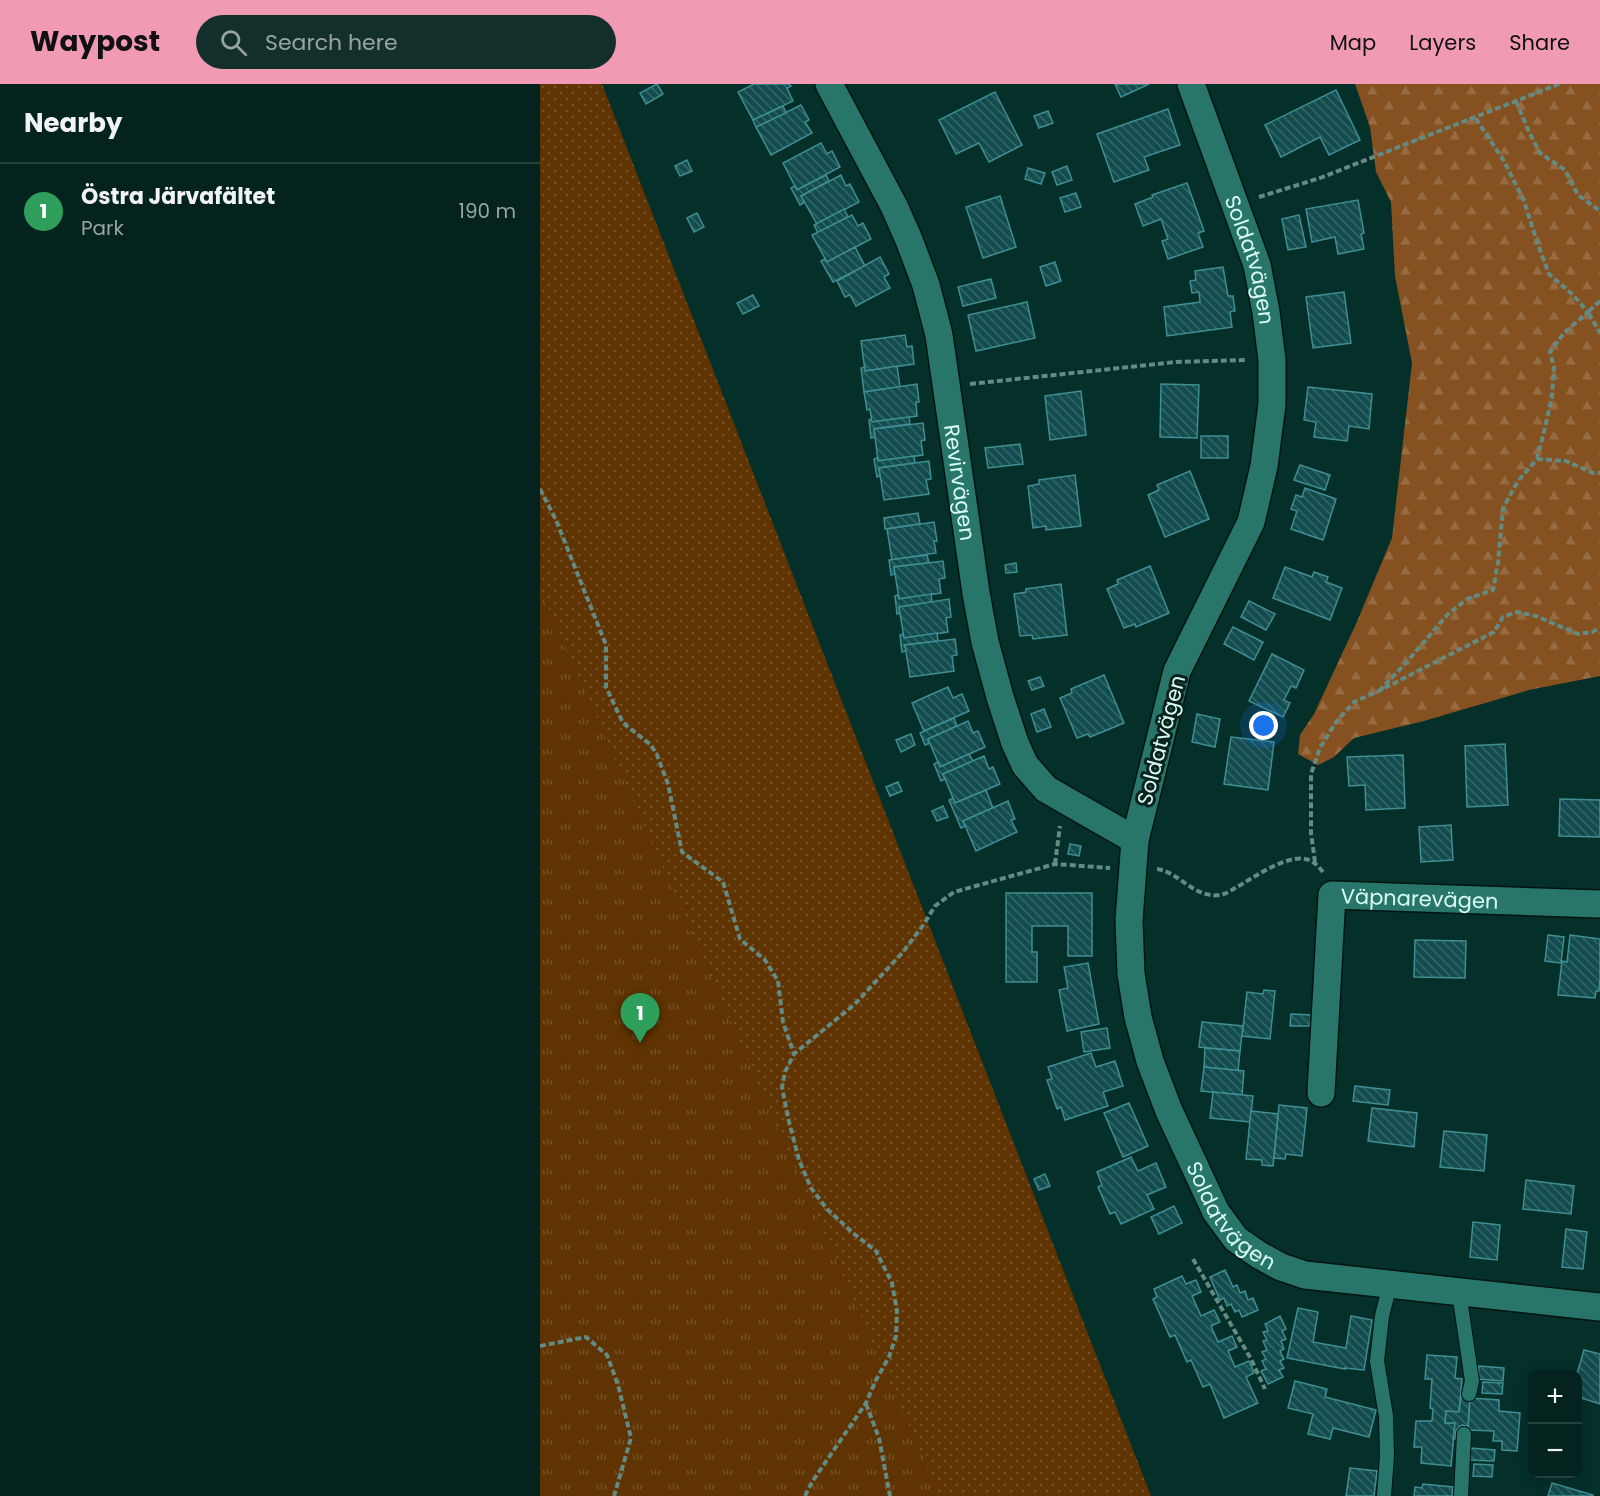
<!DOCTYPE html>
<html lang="en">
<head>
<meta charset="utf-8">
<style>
	body { margin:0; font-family:Poppins,sans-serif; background:#122f2c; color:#f1f3f6 }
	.controls { position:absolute; right:18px; bottom:18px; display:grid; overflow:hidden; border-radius:12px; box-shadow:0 3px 15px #0003 }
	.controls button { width:54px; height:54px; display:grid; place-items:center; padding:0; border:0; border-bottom:2px solid #25403d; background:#04231f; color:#f1f3f6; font:30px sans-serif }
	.you { position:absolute; left:724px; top:642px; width:21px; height:21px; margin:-15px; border:4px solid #fff; border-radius:50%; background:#1a73e8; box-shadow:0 0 0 9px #1a73e833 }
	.badge { display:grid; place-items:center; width:39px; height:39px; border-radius:50%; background:#f19ab4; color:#fff; font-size:20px; font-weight:700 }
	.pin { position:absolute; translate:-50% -50px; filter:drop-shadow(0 2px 3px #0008) }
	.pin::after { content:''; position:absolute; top:32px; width:21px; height:18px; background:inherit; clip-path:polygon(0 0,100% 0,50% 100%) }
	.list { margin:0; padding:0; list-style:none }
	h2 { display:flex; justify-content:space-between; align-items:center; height:78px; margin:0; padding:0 24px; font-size:26px }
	h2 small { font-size:20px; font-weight:400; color:#97a4a4 }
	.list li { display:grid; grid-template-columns:39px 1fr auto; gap:18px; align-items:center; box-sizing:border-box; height:96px; padding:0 24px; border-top:2px solid #25403d }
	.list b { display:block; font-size:22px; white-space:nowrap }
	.list p { margin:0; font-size:20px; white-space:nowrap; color:#97a4a4 }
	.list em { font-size:20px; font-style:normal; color:#97a4a4 }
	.icon { flex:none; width:33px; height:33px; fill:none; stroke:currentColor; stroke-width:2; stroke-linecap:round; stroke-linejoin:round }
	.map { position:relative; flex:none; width:1060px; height:1412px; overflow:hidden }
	header { display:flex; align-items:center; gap:36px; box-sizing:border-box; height:84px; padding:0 30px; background:#f19ab4; color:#111 }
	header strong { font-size:28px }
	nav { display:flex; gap:33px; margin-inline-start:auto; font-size:21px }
	.search { width:420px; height:54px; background:#122f2c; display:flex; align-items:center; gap:15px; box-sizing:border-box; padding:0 21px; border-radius:33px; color:#97a4a4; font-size:22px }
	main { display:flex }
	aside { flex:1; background:#04231f }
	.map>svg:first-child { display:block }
	.grass { fill:url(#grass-dots) }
	.forest { fill:url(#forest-firs) }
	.park { fill:url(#park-tufts) }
	.building { fill:url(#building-back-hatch); stroke:#3f8e93; stroke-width:1.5 }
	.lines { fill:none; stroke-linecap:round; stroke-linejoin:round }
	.lane-casing { stroke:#001511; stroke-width:16 }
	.street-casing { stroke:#001511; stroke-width:30 }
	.path { stroke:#638a83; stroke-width:4; stroke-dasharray:6 3; stroke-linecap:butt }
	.lane { stroke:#287569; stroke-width:14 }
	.street { stroke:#287569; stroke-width:27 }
	.labels { text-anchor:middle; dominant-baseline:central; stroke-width:6; stroke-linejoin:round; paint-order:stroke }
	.street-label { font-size:21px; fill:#d8fcf4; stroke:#0b231f }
</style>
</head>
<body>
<header>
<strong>Waypost</strong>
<div class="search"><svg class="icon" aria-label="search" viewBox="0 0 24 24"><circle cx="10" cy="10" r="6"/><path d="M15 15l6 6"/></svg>Search here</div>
<nav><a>Map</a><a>Layers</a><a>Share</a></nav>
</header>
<main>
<aside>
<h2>Nearby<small></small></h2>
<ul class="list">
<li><span class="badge" style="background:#2e9e5b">1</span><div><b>Östra Järvafältet</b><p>Park</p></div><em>190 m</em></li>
</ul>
</aside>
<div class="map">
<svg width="1060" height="1412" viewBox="0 0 1060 1412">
	<defs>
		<pattern id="grass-dots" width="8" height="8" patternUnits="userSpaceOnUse" patternTransform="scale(1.5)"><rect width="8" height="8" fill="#5f3302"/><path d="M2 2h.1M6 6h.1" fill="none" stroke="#755128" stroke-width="1.8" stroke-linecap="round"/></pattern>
		<pattern id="forest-firs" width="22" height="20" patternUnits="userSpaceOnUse" patternTransform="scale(1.5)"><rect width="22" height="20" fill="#865120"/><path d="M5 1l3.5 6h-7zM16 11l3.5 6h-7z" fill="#966b41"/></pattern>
		<pattern id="park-tufts" width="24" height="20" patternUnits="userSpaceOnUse" patternTransform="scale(1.5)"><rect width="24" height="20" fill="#5f3302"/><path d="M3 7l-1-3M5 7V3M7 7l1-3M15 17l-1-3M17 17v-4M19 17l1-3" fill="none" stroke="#755128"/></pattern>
		<pattern id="building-back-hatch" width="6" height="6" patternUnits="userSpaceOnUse" patternTransform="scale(1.5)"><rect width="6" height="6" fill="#134c4f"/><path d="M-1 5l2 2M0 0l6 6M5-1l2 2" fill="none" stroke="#356769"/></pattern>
	</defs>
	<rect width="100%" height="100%" fill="#052f29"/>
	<polygon class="grass" points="0,0 62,0 611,1412 329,1412 0,672"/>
	<polygon class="forest" points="815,0 1060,0 1060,592 989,606 884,637 814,654 794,673 778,681 758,670 760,651 774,630 816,540 852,454 872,279 855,192 851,118 836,88 830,43"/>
	<polygon class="park" points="0,505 400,1412 0,1412"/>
	<g class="building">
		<polygon points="117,0 123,10 106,20 100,9"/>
		<polygon points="214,0 249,0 251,2 247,4 253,17 213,36 198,8"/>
		<polygon points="575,0 609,0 581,13"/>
		<polygon points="796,6 820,56 789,71 780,53 741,73 725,41"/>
		<polygon points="455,8 482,61 449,78 439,59 416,70 399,36"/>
		<polygon points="261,21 269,36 265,38 272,49 231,71 216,43"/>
		<polygon points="243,22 246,29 216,43 213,36"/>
		<polygon points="628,25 640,61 604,73 609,86 574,98 557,50"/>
		<polygon points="508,27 513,39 499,44 494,32"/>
		<polygon points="281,59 287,70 292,67 300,83 257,106 243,79"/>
		<polygon points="147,76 152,87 140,92 135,82"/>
		<polygon points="527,82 532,96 517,101 512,88"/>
		<polygon points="488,84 505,89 501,100 485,95"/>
		<polygon points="286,91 289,97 261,112 265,118 260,121 251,104 255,102 257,106"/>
		<polygon points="301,91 306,102 310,100 319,118 277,140 261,112"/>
		<polygon points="647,99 664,147 658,149 663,163 628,175 622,157 628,155 621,135 603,142 595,120 613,113 612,111"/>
		<polygon points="536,109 541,123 525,128 520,114"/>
		<polygon points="460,112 476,163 443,174 426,123"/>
		<polygon points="818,116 824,149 821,150 824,165 798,170 795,153 772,158 766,125"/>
		<polygon points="304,125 308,133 278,149 274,141"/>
		<polygon points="157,129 164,143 154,148 147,134"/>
		<polygon points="312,131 318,142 323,139 331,155 287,178 272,151"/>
		<polygon points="759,131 766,163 748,166 742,135"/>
		<polygon points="315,163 325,182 293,198 281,177 285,175 287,178"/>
		<polygon points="340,173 349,190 344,193 350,204 316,222 310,211 305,213 297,197"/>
		<polygon points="515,178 521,197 506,202 500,183"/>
		<polygon points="683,183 688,212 693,212 695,227 690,228 692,243 627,252 624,223 660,218 659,208 652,209 650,197 656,196 655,187"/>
		<polygon points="451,195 456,214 423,222 418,203"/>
		<polygon points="804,208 811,259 773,264 766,213"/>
		<polygon points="213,211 219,222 203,230 197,219"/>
		<polygon points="487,218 495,254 436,267 428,231"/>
		<polygon points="365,251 367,263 372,262 374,280 325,287 321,257"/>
		<polygon points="357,282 360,303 324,308 321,284 325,283 325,287"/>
		<polygon points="377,300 379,318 376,318 377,332 332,338 330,325 327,326 324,308"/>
		<polygon points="621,300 659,301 657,354 620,353"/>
		<polygon points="768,303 832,310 829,345 809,342 807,357 774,353 776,338 764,336"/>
		<polygon points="541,307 546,351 510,356 505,312"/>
		<polygon points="369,333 370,340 334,345 335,353 331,354 329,336 331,335 332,338"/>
		<polygon points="383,339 385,356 381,357 383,371 338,377 334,345"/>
		<rect x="661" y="352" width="27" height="22"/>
		<polygon points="480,360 483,380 448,384 445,364"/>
		<polygon points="374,372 375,379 339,384 340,392 337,393 334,375 338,374 338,377"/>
		<polygon points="389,377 391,395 386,396 389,410 344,416 339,384"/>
		<polygon points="760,381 790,391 785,406 754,396"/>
		<polygon points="650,387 669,435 625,453 608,411 619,406 617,401"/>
		<polygon points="535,391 541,442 506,446 506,442 493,444 488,402 499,400 499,396"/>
		<polygon points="765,404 796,415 783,456 751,445 757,427 751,425 756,411 762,413"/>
		<polygon points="378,429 380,440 345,445 344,434"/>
		<polygon points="394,438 397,457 394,457 396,469 352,476 347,445"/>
		<polygon points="387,471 389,479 354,483 355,490 351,491 349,476"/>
		<polygon points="403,477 405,494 399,495 401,509 359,515 354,483"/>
		<polygon points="476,479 477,488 466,489 465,481"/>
		<polygon points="610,482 629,529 596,543 595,540 584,544 567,505 578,500 577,496"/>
		<polygon points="745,483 772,493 774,488 788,493 786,498 802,504 790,536 733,514"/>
		<polygon points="521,500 527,551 493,555 492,551 480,552 474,510 486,508 486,505"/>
		<polygon points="391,510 392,518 359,523 360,529 357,530 355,512 358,511 359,515"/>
		<polygon points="409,515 411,533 406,534 408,548 364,554 359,523"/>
		<polygon points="709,517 735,530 726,546 701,533"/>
		<polygon points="693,543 723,558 714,576 684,560"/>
		<polygon points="397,549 398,557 365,561 366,567 362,568 360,551 363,550 364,554"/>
		<polygon points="415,555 417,571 412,572 414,587 370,593 365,561"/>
		<polygon points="732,570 764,586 756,604 751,602 744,616 750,619 743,633 709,617"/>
		<polygon points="564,591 584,639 550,653 548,650 537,654 520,614 532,609 531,605"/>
		<polygon points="500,593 504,602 492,606 488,597"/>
		<polygon points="408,603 413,614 422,610 429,627 384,647 372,619"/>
		<polygon points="504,625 511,643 497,648 491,630"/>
		<polygon points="657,630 680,635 675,663 652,658"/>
		<polygon points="414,634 417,642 388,655 390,659 385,661 380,649"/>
		<polygon points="428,637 433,649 438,647 445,663 400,683 388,655"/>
		<polygon points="371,650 375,661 361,668 356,656"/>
		<polygon points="691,653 734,658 728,706 684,700"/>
		<polygon points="965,660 968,721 927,723 925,662"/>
		<polygon points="429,670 433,677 403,690 405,695 401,697 394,680 398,678 400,683"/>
		<polygon points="863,671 865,724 826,726 825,701 809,702 807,673"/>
		<polygon points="444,672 449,685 453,683 460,700 415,719 403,690"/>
		<polygon points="358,698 362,707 350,712 346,703"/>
		<polygon points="446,706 453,724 423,737 425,742 421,744 409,716 413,714 415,719"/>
		<polygon points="1020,715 1060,716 1060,753 1019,752"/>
		<polygon points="468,717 475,735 471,736 477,748 436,767 423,737"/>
		<polygon points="403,722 408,733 397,737 392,727"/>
		<polygon points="911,741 913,776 881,778 879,743"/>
		<polygon points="530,760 541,762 539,772 528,770"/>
		<polygon points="466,809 552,809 552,872 528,872 528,842 492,842 492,868 497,868 497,898 466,898"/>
		<polygon points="1008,851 1024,853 1021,879 1005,877"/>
		<polygon points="1030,851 1060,855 1060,895 1059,907 1056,907 1055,914 1018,911 1022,877 1027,878"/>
		<polygon points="875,856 926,857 925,894 874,893"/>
		<polygon points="548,879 559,940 527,947 519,906 528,904 524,883"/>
		<polygon points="724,906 735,907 730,955 702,952 707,908 723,910"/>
		<polygon points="751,930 771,931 770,942 750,942"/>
		<polygon points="662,938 703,942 700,967 659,963"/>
		<polygon points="567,944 570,964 544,968 541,948"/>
		<polygon points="665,964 700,967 698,987 664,983"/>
		<polygon points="551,969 556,983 575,977 583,1002 563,1008 568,1022 525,1036 521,1023 517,1025 507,996 512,995 508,983"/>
		<polygon points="664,983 704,987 702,1011 661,1007"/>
		<polygon points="815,1002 850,1006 848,1021 813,1017"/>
		<polygon points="673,1008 713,1012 710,1038 670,1034"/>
		<polygon points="589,1019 608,1062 583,1073 564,1029"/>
		<polygon points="739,1021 767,1024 762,1072 746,1070 745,1075 734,1074"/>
		<polygon points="832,1024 877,1029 874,1063 828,1057"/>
		<polygon points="711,1027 738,1030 733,1082 722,1081 722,1076 706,1075"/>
		<polygon points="904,1047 947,1051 944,1087 900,1083"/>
		<polygon points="591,1073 598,1087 616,1079 626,1103 607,1111 614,1125 581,1140 575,1128 570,1130 558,1103 562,1101 557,1088"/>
		<polygon points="505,1090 510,1102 499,1106 494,1095"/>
		<polygon points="986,1096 1034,1102 1031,1130 983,1125"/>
		<polygon points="634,1122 642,1139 619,1150 611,1133"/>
		<polygon points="933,1138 960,1141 957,1176 930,1173"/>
		<polygon points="1026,1145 1047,1148 1043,1185 1022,1183"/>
		<polygon points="685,1186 693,1203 697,1201 700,1209 705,1207 708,1216 713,1214 718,1226 702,1233 699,1226 695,1228 691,1220 687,1222 684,1214 680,1216 670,1193"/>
		<polygon points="642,1192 646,1200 656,1196 661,1208 652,1212 661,1232 674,1226 680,1238 671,1242 678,1258 692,1252 697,1263 688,1267 695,1283 709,1277 714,1289 706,1293 718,1319 684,1334 670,1300 663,1303 651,1276 647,1278 635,1251 630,1253 613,1215 617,1213 614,1205"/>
		<polygon points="758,1224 778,1228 773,1258 806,1264 811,1232 832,1236 824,1286 805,1284 805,1285 747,1274"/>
		<polygon points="740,1232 746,1245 742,1247 746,1255 741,1257 744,1265 740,1267 744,1275 740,1277 744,1284 739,1286 743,1293 728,1300 721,1287 726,1285 722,1277 726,1275 722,1268 727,1266 723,1257 727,1256 723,1248 728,1247 725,1240"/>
		<polygon points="1044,1266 1060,1270 1060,1320 1038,1313 1037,1290"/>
		<polygon points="887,1271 917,1273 915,1294 922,1295 919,1328 906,1327 905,1339 915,1339 911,1382 881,1379 882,1363 874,1363 876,1337 892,1337 893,1325 890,1324 892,1295 885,1295"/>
		<polygon points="939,1282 964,1284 963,1297 938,1295"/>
		<polygon points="755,1297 787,1305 785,1313 836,1326 829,1353 793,1344 790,1355 768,1350 773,1330 748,1324"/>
		<polygon points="943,1298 963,1299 962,1310 942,1309"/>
		<polygon points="921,1313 930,1314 928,1342 922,1341 916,1346 915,1355 913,1355 915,1339 905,1339 906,1327 919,1328"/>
		<polygon points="930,1314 959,1316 959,1327 980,1329 977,1367 962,1366 962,1357 953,1357 954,1347 928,1346"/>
		<polygon points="930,1364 955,1366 954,1377 929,1376"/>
		<polygon points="934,1380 953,1381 952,1393 933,1392"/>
		<polygon points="810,1384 837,1387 834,1412 806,1412"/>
		<polygon points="1012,1399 1053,1411 1052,1412 1008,1412"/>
		<polygon points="883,1400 913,1403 912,1412 874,1412 875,1403 882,1404"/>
	</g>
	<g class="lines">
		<defs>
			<g id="lane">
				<polyline points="919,1208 932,1297 929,1310"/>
				<polyline points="844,1412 847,1372 846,1332 837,1277 842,1232 850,1200"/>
				<polyline points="921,1412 924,1350"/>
			</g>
			<g id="street">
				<path id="s1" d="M289,0l65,122 15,34 17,45 13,50 37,258 9,49 15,55 15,46 10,22 21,24 89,51"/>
				<path id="s2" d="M651,0l66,181 9,47 6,48v44l-8,62 -13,56 -74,149 -42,169 -6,80 2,54 7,43 12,44 19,50 47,101 20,27 23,16 22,12 24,8 295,32"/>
				<path id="s3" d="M781,1009l11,-198 268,9"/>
			</g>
		</defs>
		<use href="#lane" class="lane-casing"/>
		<use href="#street" class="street-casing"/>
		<g class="path">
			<polyline points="976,17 989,48 1000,69 1025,86 1038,111 1060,127"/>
			<polyline points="719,113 780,94 1019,0"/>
			<polyline points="1060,217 1048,228 1060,249"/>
			<polyline points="430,300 636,278 706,276"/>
			<polyline points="997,375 1026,377 1053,389 1060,389"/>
			<polyline points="0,405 16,436 66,561 66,603 83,639 111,661 117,671 128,700 142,768 183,798 200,855 225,876 238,897 243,938 254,970"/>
			<polyline points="839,607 865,580 908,530 927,515 953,506 958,479 963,424 978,397 997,375 1005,344 1012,312 1014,283 1010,268 1024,249 1048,228 1032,210 1009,190 998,161 984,117 964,77 935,33"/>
			<polyline points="775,778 771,749 771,690 780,664 796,638 814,618 839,607 954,548 963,533 977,528 996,532 1038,550 1052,548 1060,544"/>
			<polyline points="515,780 520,742"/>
			<path d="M617,785c22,3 38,30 63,26 6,-1 12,-5 17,-8 16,-9 48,-32 68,-28 8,1 13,7 18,13"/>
			<polyline points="653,1175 711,1275 725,1305"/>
			<polyline points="0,1262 46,1253 67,1271 78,1301 91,1354 74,1412"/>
			<polyline points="326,1320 339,1354 350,1412"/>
			<polyline points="265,1412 272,1398 326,1319 336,1296 349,1273 356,1252 357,1227 352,1199 336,1167 313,1149 287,1125 271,1104 259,1076 248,1034 242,1003 245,988 254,970 315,920 363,868 384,840 395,822 414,808 515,780 570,784"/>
		</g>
		<use href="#lane" class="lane"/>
		<use href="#street" class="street"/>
	</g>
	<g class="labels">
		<g class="street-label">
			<text stroke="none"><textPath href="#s2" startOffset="186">Soldatvägen</textPath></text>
			<text stroke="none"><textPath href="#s1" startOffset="424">Revirvägen</textPath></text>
			<text transform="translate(621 656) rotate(-75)">Soldatvägen</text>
			<text stroke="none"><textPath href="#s3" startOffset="286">Väpnarevägen</textPath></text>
			<text stroke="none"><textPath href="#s2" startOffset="1194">Soldatvägen</textPath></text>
		</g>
	</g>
</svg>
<div class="controls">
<button>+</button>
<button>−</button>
</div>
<div class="you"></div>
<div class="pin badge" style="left:100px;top:959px;background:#2e9e5b">1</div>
</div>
</main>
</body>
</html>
